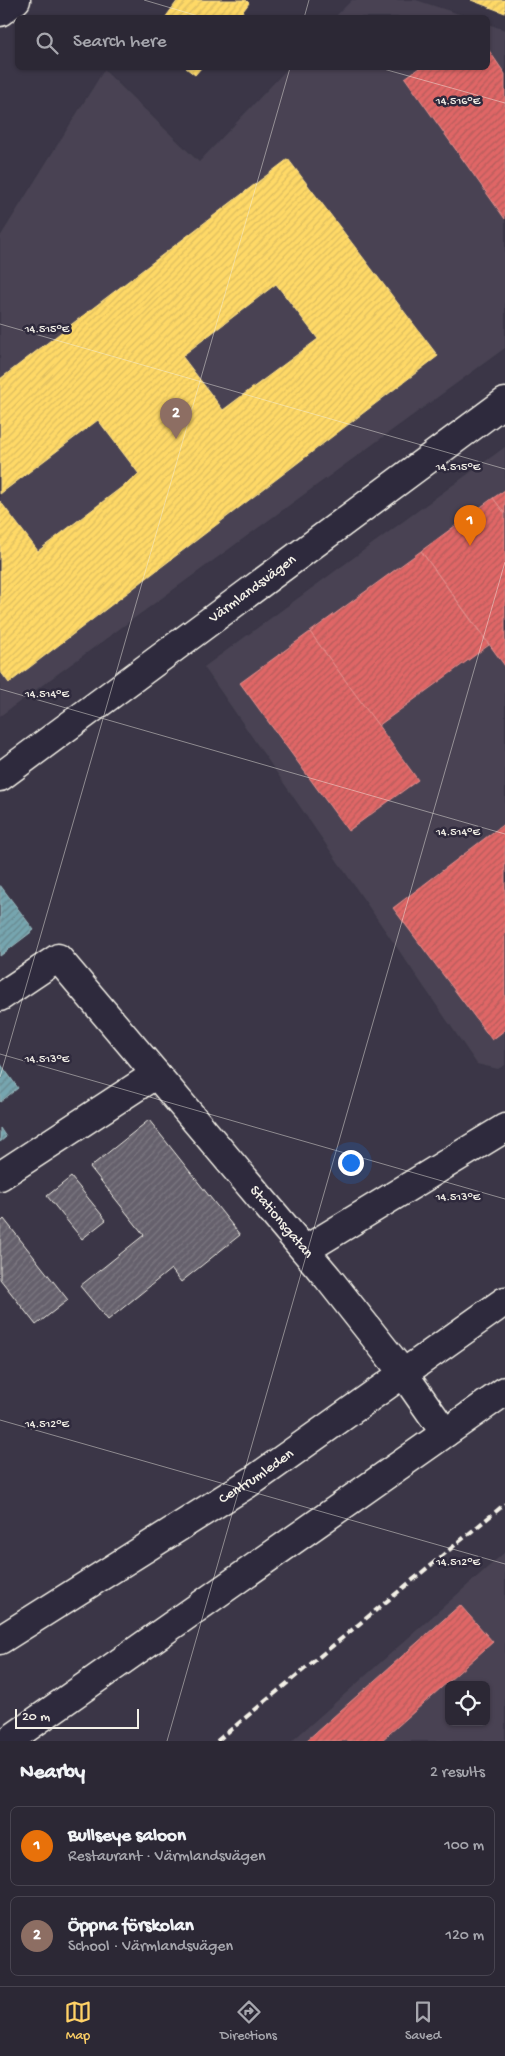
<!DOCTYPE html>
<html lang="en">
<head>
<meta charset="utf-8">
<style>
	body { margin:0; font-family:"Gochi Hand",sans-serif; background:#383441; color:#f1f3f6 }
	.controls { position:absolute; right:15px; bottom:15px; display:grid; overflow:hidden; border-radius:8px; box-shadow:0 1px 4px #0004 }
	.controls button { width:45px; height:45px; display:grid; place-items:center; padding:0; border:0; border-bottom:1px solid #484450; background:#2c2835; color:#f1f3f6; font:25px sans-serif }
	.scale { position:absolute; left:15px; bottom:12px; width:124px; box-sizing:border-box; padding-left:5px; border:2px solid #f4f1e8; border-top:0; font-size:14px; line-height:18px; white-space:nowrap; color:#f4f1e8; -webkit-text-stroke:4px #2f2a3d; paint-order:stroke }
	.you { position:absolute; left:350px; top:1162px; width:18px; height:18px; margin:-12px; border:4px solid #fff; border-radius:50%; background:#1a73e8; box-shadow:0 0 0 8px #1a73e833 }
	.badge { display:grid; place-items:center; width:32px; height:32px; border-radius:50%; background:#ffd166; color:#fff; font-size:16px; font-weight:700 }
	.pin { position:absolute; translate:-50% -41px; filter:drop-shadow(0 1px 2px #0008) }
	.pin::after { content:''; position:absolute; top:26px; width:18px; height:15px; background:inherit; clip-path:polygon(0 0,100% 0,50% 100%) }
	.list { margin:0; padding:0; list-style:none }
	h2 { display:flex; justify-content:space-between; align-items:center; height:65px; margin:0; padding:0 20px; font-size:21px }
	h2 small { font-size:16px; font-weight:400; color:#a6a6ad }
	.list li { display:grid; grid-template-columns:32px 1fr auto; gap:15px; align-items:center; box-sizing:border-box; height:80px; margin:0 10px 10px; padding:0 10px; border:1px solid #484450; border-radius:8px }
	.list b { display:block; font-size:19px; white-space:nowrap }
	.list p { margin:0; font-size:16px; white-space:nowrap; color:#a6a6ad }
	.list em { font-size:16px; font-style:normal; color:#a6a6ad }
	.icon { flex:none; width:28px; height:28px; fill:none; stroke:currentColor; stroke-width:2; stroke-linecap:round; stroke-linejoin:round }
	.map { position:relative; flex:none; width:505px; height:1741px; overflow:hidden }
	.search { position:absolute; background:#2c2835; box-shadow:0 1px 4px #0004; left:15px; right:15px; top:15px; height:55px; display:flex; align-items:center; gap:12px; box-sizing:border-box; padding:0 18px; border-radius:8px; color:#a6a6ad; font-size:19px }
	.sheet { height:245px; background:#2c2835 }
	nav { display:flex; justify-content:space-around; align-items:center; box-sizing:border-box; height:70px; border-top:1px solid #484450; background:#2c2835; font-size:14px; color:#a6a6ad }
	nav a { display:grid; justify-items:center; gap:2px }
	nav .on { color:#ffd166 }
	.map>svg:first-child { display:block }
	.built { fill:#484352; fill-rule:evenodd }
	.homes { fill:url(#homes-hatch); stroke:#fce08d; fill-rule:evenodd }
	.shops { fill:url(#shops-hatch); stroke:#e6908d }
	.public { fill:url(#public-hatch); stroke:#9cbcc0 }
	.building { fill:url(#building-hatch); stroke:#f4f1e8 }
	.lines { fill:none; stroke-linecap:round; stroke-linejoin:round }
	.minor-casing { stroke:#f4f1e8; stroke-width:31 }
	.minor { stroke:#2f2a3d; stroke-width:28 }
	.rail { stroke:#f4f1e8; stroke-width:4; stroke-dasharray:8 4; stroke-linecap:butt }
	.ticks { fill:none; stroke:#f4f1e8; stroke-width:1; stroke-opacity:0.45 }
	.labels { text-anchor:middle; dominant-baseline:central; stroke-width:5; stroke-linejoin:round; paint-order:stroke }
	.street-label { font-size:15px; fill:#f4f1e8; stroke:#2f2a3d }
	.ticks-label { font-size:12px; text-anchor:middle; fill:#f4f1e8; stroke:#2f2a3d; stroke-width:5; stroke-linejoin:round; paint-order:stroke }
</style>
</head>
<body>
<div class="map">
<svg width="505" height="1741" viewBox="0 0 505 1741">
	<defs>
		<pattern id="homes-hatch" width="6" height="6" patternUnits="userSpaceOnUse" patternTransform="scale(1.25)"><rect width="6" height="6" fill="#ffd966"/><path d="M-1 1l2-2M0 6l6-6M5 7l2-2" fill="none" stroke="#dbbc60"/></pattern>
		<pattern id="shops-hatch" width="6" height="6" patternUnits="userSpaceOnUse" patternTransform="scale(1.25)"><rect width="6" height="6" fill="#e06666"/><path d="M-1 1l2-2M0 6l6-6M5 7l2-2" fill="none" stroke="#b35d5c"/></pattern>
		<pattern id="public-hatch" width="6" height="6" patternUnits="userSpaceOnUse" patternTransform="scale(1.25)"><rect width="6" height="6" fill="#76a5af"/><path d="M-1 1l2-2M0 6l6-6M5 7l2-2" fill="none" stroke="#688990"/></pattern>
		<pattern id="building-hatch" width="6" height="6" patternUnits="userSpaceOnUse" patternTransform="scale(1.25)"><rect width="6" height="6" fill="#65616c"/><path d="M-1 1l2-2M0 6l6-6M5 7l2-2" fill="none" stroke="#7c7881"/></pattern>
	</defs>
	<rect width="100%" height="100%" fill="#3b3647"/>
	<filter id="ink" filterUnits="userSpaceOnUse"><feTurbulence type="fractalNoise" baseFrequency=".02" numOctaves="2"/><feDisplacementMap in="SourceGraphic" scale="10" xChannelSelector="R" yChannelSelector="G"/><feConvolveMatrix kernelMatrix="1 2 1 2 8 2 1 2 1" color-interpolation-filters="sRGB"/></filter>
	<g filter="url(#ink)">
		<g class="built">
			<polygon points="352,0 416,0 468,17 335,17"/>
			<polygon points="488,24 505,30 505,348 0,716 0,237 104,70 199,162 288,68 488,68"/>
			<polygon points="505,447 505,1065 498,1069 477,1064 204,667"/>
			<path d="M505,1552v189h-213zM449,1685h37v37h-37z"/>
		</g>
		<g class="homes">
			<polygon points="178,0 246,0 249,3 238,18 165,18"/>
			<polygon points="471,0 505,0 505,13"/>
			<polygon points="186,68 201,68 195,75"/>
			<path d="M288,159l150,197 -429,327 -9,-12v-170l38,50 101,-77 -41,-54 -98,74v-115zM276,284l42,55 -95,71 -41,-54z"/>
		</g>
		<g class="shops">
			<polygon points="488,49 505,74 505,219 405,78 419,68 488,68"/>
			<polygon points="505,490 505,514 493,498"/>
			<polygon points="493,498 505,514 505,666 421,551"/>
			<polygon points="421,551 489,645 378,726 310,632"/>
			<polygon points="310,632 418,780 348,831 240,683"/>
			<polygon points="505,823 505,1030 492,1040 393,908"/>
			<polygon points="460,1605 493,1642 381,1741 306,1741"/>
		</g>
		<g class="public">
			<polygon points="0,885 34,930 0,956"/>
			<polygon points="0,1063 18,1088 0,1102"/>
			<polygon points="0,1128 6,1137 0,1142"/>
		</g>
		<g class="building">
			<polygon points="149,1120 240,1235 181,1282 171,1269 108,1320 80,1286 144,1235 90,1167"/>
			<polygon points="71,1177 106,1220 82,1239 47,1196"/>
			<polygon points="4,1219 68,1300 36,1325 0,1279 0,1223"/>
		</g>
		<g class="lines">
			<defs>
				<g id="minor">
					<polyline points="0,12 16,0"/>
					<path id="s1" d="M0,777l505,-375"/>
					<polyline points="0,997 58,958 156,1074 0,1176"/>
					<path id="s2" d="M156,1074l172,204 75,95 42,60"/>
					<polyline points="305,1250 505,1128"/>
					<path id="s3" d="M0,1640l255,-161 250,-178"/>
					<polyline points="8,1741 505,1391"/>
				</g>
			</defs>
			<use href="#minor" class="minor-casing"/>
			<use href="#minor" class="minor"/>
			<polyline class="rail" points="217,1741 505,1504"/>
		</g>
	</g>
	<path class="ticks" d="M144,0l61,18M304,18l5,-18M380,68l125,35M0,324l505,145M0,689l505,145M0,1054l505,145M0,1077l290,-1009M0,1420l505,144M167,1741l338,-1179"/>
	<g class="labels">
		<g class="street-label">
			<text stroke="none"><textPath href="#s1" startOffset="315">Värmlandsvägen</textPath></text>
			<text stroke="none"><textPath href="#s2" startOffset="194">Stationsgatan</textPath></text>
			<text stroke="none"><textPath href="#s3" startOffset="304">Centrumleden</textPath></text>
		</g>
	</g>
	<g class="ticks-label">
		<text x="458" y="104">14.516°E</text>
		<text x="47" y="332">14.515°E</text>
		<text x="458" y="470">14.515°E</text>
		<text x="47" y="697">14.514°E</text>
		<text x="458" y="835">14.514°E</text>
		<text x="47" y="1062">14.513°E</text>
		<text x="458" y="1200">14.513°E</text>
		<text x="47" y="1427">14.512°E</text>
		<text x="458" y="1565">14.512°E</text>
	</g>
</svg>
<div class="controls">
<button><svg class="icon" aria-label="locate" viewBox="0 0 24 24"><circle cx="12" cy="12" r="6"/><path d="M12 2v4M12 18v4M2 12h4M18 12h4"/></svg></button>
</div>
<div class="scale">20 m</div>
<div class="you"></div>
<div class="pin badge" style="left:470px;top:546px;background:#e8710a">1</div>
<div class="pin badge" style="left:176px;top:439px;background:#8d6e63">2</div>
<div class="search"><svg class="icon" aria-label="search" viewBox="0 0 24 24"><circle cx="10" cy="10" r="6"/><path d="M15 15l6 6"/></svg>Search here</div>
</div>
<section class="sheet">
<h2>Nearby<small>2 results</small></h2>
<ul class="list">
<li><span class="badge" style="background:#e8710a">1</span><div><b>Bullseye saloon</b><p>Restaurant · Värmlandsvägen</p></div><em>100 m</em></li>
<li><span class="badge" style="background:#8d6e63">2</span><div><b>Öppna förskolan</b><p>School · Värmlandsvägen</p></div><em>120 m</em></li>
</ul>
</section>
<nav>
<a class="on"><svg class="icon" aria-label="map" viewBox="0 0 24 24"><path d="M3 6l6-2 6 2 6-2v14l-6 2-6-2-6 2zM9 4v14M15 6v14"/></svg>Map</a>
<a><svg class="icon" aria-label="directions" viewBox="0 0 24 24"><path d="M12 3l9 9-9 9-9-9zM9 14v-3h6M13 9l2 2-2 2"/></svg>Directions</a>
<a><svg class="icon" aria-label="saved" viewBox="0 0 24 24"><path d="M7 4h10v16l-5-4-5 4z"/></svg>Saved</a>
</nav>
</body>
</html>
